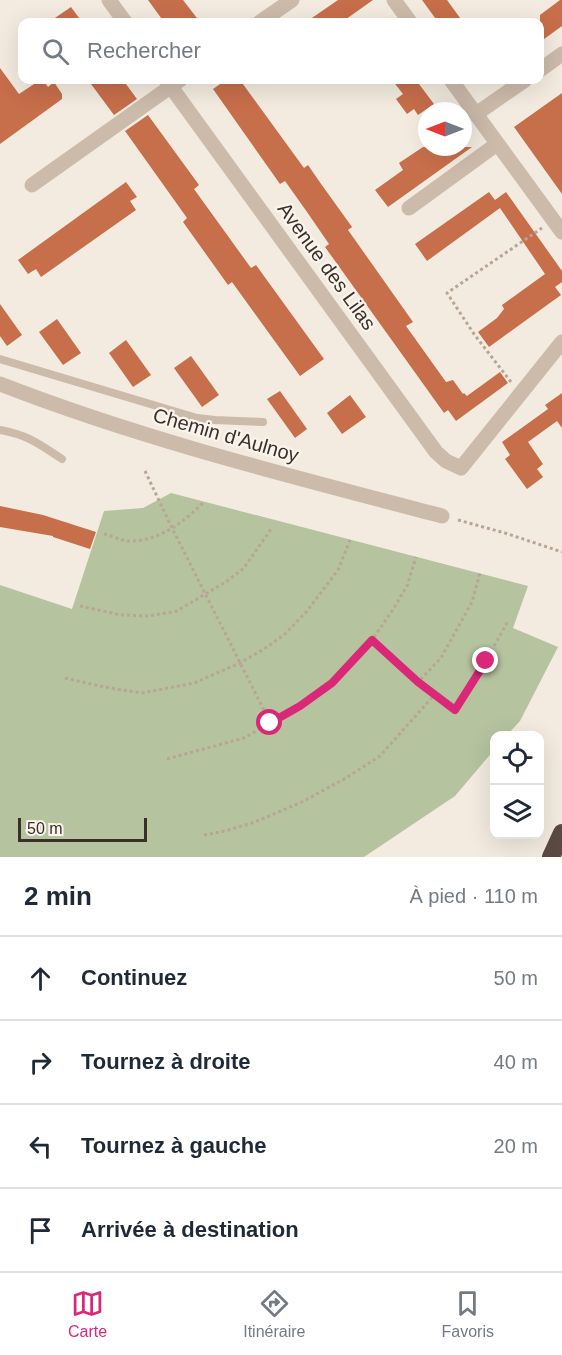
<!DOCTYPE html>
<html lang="fr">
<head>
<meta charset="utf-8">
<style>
	body { margin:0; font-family:Arial,sans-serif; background:#f2f2f3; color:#1f2937 }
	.controls { position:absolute; right:18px; bottom:18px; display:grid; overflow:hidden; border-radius:12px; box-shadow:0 6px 24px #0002 }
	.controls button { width:54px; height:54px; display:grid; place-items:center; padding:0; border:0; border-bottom:2px solid #e0e1e3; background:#fff; color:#1f2937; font:30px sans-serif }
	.compass { position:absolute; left:418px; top:102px; width:54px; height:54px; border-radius:50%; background:#fff; box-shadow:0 6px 24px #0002; rotate:270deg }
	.scale { position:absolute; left:18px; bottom:15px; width:129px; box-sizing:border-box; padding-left:6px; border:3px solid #39302a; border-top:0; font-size:16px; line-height:21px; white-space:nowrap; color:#39302a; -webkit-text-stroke:4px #faf4ec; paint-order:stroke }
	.stop { position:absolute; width:18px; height:18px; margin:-14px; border:4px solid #db2777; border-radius:50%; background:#fff }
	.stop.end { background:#db2777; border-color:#fff; box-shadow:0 2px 6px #0008 }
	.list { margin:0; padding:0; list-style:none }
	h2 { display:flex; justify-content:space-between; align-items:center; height:78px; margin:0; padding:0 24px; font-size:26px }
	h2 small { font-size:20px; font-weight:400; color:#747a83 }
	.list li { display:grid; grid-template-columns:39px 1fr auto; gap:18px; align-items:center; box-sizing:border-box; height:84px; padding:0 24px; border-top:2px solid #e0e1e3 }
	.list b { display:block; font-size:22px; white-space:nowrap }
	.list em { font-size:20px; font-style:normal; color:#747a83 }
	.icon { flex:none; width:33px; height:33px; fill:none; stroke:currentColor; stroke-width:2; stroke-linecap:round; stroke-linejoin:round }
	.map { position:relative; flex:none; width:562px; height:857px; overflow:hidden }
	.search { position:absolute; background:#fff; box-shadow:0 6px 24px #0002; left:18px; right:18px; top:18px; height:66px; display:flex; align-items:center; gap:15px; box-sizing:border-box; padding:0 21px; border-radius:12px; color:#747a83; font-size:22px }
	.sheet { height:414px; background:#fff }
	nav { display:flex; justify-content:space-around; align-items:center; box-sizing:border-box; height:84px; border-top:2px solid #e0e1e3; background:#fff; font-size:16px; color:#747a83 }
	nav a { display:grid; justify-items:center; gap:3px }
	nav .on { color:#db2777 }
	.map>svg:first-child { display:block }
	.green { fill:#b5c39f }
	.building { fill:#c76e4a }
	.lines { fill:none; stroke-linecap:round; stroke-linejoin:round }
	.path { stroke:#b8a595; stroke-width:3; stroke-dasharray:3 3; stroke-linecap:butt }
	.lane { stroke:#ccbbab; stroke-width:8 }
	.street { stroke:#ccbbab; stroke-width:15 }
	.highway { stroke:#5a4a41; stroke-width:18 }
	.route { stroke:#db2777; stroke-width:8 }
	.labels { text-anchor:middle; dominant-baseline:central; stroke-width:4.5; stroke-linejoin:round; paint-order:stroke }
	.street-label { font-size:20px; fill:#39302a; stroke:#faf4ec }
</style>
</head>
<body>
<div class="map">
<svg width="562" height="857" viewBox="0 0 562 857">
	<rect width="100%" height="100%" fill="#f3ebdf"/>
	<polygon class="green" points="171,493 528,586 513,628 558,647 520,721 507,735 494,736 494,750 455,796 364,857 0,857 0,585 72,609 104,511 143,508"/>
	<g class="building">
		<polygon points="148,0 183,0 200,22 164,22"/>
		<polygon points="338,0 373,0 342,22 306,22"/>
		<polygon points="422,0 447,0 463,22 438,22"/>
		<polygon points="560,0 562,0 562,26 540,42 540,15"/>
		<polygon points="71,7 82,22 49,22"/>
		<polygon points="0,68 19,94 40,80 43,80 48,87 54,82 62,94 62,99 0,144"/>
		<polygon points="88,80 123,80 137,99 114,115"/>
		<polygon points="226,80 240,80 304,168 308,165 319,181 352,227 348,230 413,322 406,326 446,382 453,380 463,394 464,393 467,396 500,372 508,383 456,421 448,410 444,413 325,247 329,244 307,212 285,181 280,184 213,89"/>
		<polygon points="392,80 416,80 434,104 418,115 414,109 407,114 396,99 403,94"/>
		<polygon points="562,93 562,194 514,127"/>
		<polygon points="148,115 199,185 194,189 251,268 256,265 324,359 300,376 232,282 228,285 183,222 187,218 130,138 125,131"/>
		<polygon points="423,147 472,147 388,207 375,190 403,170 399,163"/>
		<polygon points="126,182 137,197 130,201 136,210 41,277 36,269 28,274 18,260"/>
		<polygon points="489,192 495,200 506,192 562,271 562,282 555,287 561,295 489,347 478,332 497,318 504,309 502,305 545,274 500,208 427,261 415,244"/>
		<polygon points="0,304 22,335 7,346 0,336"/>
		<polygon points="57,319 81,353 63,365 39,332"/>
		<polygon points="126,340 151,375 133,387 109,353"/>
		<polygon points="191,356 219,395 202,407 174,368"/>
		<polygon points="280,391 307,429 295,438 267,399"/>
		<polygon points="562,393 562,428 557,421 528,442 543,464 537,469 543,477 527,489 505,459 510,455 502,442 548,409 545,405"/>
		<polygon points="350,395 366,417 342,434 327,413"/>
		<polygon points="0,506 43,515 96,532 90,549 53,537 53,536 0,527"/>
	</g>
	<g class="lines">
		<g class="path">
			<polyline points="511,382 474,334 447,293 542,228"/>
			<polyline points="145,471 172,528 270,722"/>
			<polyline points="458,520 505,533 562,552"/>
			<path d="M104,534c8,2 16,6 24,7 30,1 56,-19 76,-39"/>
			<polyline points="80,606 121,615 148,616 177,611 227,581 244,568 271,529"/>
			<polyline points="372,640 418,682 441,658 472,602 480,573"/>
			<polyline points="65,678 104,687 142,693 194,683 240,663 264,649 285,634 307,611 338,570 350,540"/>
			<polyline points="418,682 455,709 486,661 508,621"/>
			<polyline points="167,759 244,738 300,706 332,683 372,640 392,611 407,586 416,557"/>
			<polyline points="204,835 225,831 255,822 302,802 346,778 380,756 435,694"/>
		</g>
		<g class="lane">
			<polyline points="0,359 197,418 215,420 263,422"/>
			<path d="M0,430c28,5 39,14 62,29"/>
		</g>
		<g class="street">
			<polyline points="109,0 125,22"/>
			<polyline points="394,0 410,22"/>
			<polyline points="260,22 292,0"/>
			<polyline points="540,70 562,54"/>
			<polyline points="166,80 436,452 446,461 461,468 562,342"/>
			<polyline points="451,80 562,232"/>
			<polyline points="476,114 525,80"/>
			<polyline points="32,185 180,80"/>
			<polyline points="409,208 497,144"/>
			<path d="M0,384c144,56 294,93 442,132"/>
		</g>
		<polyline class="highway" points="551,857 562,833"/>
	</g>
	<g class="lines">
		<polyline class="route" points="270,723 300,706 332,683 372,640 418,682 455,710 486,661"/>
	</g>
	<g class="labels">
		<g class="street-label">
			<text transform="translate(327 266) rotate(54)">Avenue des Lilas</text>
			<text transform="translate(226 435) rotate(16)">Chemin d'Aulnoy</text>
		</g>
	</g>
</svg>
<div class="controls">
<button><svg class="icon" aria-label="locate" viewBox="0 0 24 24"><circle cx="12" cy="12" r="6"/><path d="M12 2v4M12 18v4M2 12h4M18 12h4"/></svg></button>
<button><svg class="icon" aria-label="layers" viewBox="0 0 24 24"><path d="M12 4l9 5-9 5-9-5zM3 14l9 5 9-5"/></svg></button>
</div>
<svg class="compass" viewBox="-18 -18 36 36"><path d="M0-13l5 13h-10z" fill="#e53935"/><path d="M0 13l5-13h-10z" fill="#747a83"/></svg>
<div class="scale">50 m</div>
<div class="stop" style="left:270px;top:723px"></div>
<div class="stop end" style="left:486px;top:661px"></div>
<div class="search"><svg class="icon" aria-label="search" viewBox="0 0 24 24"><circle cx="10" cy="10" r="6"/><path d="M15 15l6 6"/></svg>Rechercher</div>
</div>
<section class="sheet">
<h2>2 min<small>À pied · 110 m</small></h2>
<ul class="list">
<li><svg class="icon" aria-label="ahead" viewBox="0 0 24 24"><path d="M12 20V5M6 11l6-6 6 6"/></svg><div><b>Continuez</b></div><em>50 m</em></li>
<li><svg class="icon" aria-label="right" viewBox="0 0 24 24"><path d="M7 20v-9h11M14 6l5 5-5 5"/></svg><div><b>Tournez à droite</b></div><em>40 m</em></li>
<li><svg class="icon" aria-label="left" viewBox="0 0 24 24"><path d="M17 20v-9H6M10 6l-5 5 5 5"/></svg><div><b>Tournez à gauche</b></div><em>20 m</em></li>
<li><svg class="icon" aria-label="arrive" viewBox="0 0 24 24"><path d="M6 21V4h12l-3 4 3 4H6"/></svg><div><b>Arrivée à destination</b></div></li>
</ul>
</section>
<nav>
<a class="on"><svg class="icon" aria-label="map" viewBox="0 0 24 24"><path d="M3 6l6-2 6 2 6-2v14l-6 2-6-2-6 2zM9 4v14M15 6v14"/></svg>Carte</a>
<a><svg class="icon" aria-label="directions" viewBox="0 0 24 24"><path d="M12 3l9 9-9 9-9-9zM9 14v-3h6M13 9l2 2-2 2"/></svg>Itinéraire</a>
<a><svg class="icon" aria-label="saved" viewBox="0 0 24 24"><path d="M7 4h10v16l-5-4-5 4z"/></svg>Favoris</a>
</nav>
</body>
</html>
